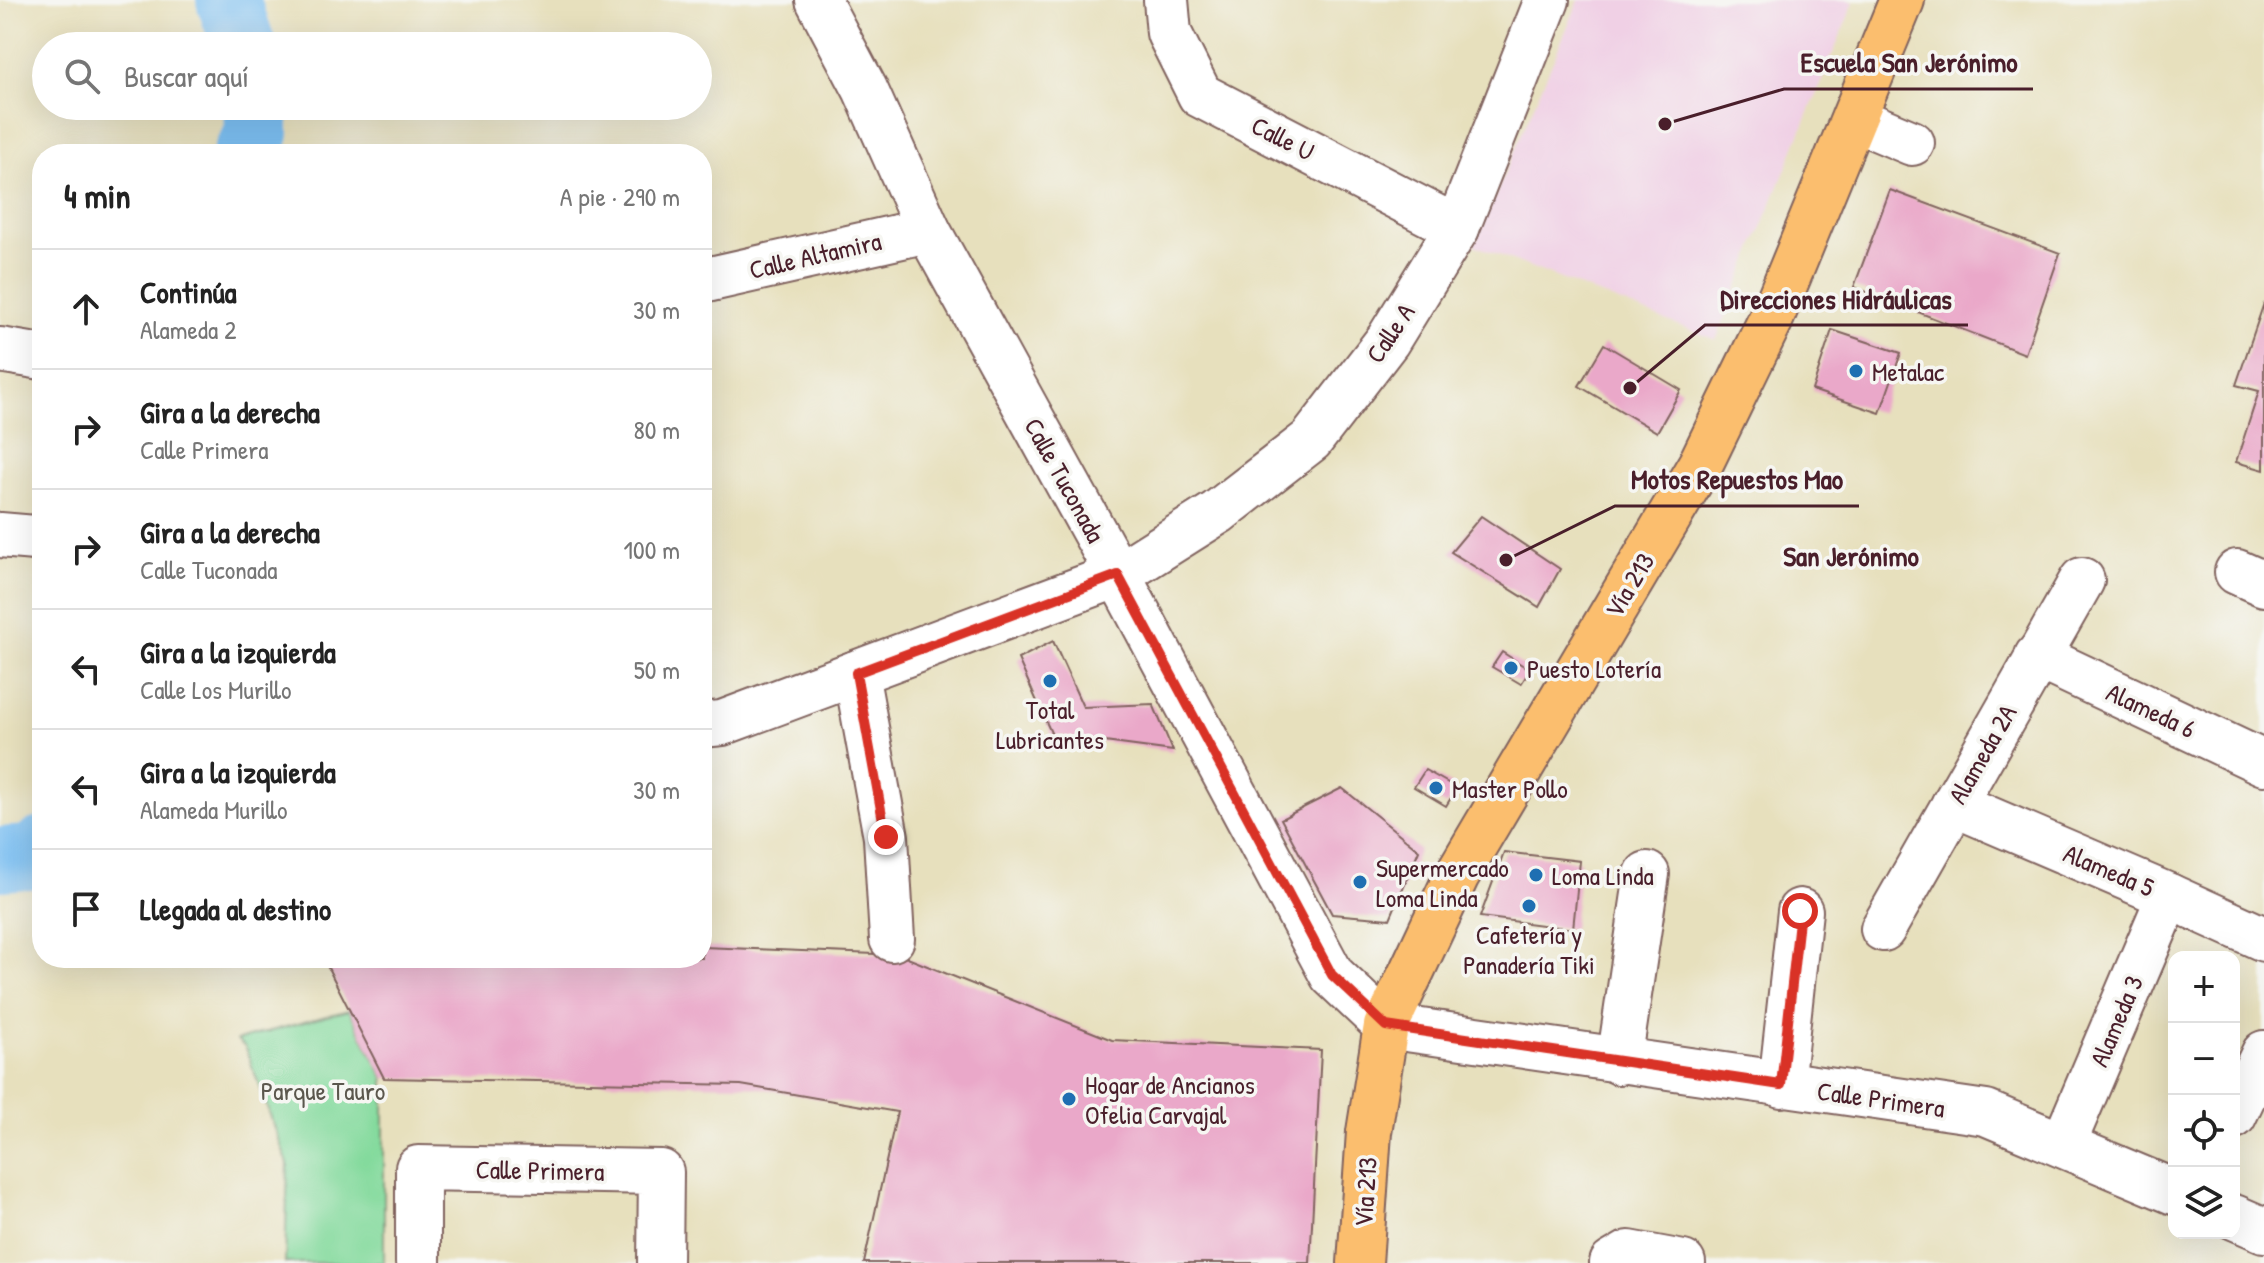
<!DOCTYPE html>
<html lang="es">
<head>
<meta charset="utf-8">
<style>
	body { margin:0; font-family:"Patrick Hand",sans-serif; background:#f2f2f2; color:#222 }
	.controls { position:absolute; right:24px; bottom:24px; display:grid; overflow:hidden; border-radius:16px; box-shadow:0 8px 32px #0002 }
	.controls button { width:72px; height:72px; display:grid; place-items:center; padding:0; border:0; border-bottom:2px solid #e0e0e0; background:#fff; color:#222; font:40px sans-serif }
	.stop { position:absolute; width:24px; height:24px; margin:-18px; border:6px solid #d93025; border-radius:50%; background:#fff }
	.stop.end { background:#d93025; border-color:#fff; box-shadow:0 2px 8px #0008 }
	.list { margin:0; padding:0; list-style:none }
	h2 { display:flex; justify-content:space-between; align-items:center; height:104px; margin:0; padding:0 32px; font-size:34px }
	h2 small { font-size:26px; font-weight:400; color:#767676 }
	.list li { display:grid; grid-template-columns:52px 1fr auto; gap:24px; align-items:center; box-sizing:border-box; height:120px; padding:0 32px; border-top:2px solid #e0e0e0 }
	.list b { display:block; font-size:30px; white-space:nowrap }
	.list p { margin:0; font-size:26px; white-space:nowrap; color:#767676 }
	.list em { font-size:26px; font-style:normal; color:#767676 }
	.icon { flex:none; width:44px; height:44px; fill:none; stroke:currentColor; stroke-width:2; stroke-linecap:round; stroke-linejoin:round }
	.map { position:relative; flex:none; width:2264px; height:1263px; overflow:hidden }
	.search { position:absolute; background:#fff; box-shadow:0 8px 32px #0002; left:32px; top:32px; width:680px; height:88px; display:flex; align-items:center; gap:20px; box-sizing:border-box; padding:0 28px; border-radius:44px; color:#767676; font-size:30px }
	.panel { position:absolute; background:#fff; box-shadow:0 8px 32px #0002; left:32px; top:144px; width:680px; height:824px; border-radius:32px }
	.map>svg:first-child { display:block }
	.built { fill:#f0d0e5 }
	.green { fill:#84da9d; stroke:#677c64; stroke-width:2 }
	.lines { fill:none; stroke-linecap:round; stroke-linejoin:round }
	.river { stroke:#7cbff2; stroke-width:64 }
	.building { fill:#eaa8c9 }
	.minor-casing { stroke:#81635e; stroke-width:48 }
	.major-casing { stroke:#81635e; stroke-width:48 }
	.minor { stroke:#fff; stroke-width:44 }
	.major { stroke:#fbbe6e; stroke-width:44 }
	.route { stroke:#d93025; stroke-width:10 }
	.poi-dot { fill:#1f6fb2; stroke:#f6f6f2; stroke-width:3 }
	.labels { text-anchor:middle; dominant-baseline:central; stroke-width:7; stroke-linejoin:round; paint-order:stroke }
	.street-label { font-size:26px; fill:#4a1f2b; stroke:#f6f6f2 }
	.poi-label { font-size:26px; fill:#4a1f2b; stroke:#f6f6f2; text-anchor:start }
	.park-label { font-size:26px; fill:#5b574d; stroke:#f6f6f2 }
	.neighbourhood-label { font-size:28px; font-weight:bold; fill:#4a1f2b; stroke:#f6f6f2 }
	.leader { fill:none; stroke:#4a1f2b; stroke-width:3 }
	.callout-dot { fill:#4a1f2b; stroke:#f6f6f2; stroke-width:3 }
	.callout-label { font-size:28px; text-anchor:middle; font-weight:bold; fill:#4a1f2b; stroke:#f6f6f2; stroke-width:7; stroke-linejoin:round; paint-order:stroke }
</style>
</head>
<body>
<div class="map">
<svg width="2264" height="1263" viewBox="0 0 2264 1263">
	<rect width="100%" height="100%" fill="#f6f6f2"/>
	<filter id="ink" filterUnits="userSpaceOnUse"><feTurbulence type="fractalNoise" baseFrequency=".0125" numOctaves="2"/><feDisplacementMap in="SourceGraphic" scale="16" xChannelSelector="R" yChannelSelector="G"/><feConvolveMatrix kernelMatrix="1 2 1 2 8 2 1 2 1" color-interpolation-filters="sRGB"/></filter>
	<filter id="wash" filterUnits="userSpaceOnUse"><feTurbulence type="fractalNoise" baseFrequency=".006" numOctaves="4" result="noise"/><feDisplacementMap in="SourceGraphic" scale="32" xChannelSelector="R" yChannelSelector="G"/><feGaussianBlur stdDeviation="1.8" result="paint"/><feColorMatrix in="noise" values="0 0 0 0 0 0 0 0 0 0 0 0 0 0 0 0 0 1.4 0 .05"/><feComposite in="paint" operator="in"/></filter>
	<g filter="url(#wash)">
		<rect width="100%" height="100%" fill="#e7e0bd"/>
		<polygon class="built" points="1579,0 1848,0 1854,2 1716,340 1474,245"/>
		<polygon class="green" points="349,1010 384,1078 384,1263 285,1263 288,1164 245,1047 237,1040"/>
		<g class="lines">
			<g class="river">
				<polyline points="228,0 244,46"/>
				<polyline points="245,154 257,133 256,106"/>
				<polyline points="0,859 30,857 42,849"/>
			</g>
		</g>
		<g id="blocks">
			<g class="building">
				<polygon points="1890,190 2060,253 2025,354 1854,287"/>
				<polygon points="2264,303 2264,470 2236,462 2259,391 2236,385"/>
				<polygon points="1832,330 1901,353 1880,413 1812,390"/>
				<polygon points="1604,344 1681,390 1657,432 1579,386"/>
				<polygon points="1481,516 1560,569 1539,607 1451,552"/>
				<polygon points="1053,641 1083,707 1153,704 1173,751 1052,735 1018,659"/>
				<polygon points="1502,652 1530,670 1521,684 1492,667"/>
				<polygon points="1425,770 1457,788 1446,806 1414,787"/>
				<polygon points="1342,788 1419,850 1390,919 1332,914 1281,819"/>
				<polygon points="1504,852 1580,861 1573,929 1480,917"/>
				<polygon points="702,947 900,955 1112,1040 1321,1050 1310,1263 864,1263 897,1112 741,1085 384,1078 323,958 702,958"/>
			</g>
		</g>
	</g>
	<g filter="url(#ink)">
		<use href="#blocks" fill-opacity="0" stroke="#81635e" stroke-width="2"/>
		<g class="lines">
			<defs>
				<g id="minor">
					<polyline points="818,0 865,89 928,230 1118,575 1332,975 1386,1026 1986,1113 2174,1192"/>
					<polyline points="1166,0 1169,33 1200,95 1457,228"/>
					<polyline points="1855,119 1912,143"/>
					<polyline points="702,281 928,230"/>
					<polyline points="0,350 42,357"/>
					<polyline points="0,535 35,538 42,535"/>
					<polyline points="2237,572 2264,584"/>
					<polyline points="2037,656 2264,763"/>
					<polyline points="856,673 886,837 892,939"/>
					<polyline points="702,725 722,723 1118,575 1218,512 1311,440 1388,340 1457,228 1547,0"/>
					<polyline points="1954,804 2169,896 2264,939"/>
					<polyline points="1883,929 2082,580"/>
					<polyline points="1619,1062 1647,874"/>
					<polyline points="1781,1085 1800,911"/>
					<polyline points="2234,1116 2264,1053"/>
					<polyline points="2063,1145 2169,896"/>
					<polyline points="2234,1217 2264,1230"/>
					<polyline points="418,1263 418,1168 661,1172 660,1263"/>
					<polyline points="1612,1263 1629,1253 1683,1263"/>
				</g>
				<polyline id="major" points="1360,1263 1369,1132 1386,1026 1457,875 1700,465 1771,319 1902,0"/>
			</defs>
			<use href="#minor" class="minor-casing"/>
			<use href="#major" class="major-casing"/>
			<use href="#minor" class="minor"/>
			<use href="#major" class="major"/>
		</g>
	</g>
	<g class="lines" filter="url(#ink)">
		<polyline class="route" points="886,837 856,673 1118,575 1332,975 1386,1026 1781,1085 1800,911"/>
	</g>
	<g class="poi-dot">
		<circle cx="1856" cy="371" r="8"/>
		<circle cx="1511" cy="668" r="8"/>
		<circle cx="1050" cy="681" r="8"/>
		<circle cx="1436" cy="788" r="8"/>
		<circle cx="1536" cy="875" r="8"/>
		<circle cx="1360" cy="882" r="8"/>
		<circle cx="1529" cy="906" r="8"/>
		<circle cx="1069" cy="1099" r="8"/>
	</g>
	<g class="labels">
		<g class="street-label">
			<text transform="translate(1283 138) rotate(27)">Calle U</text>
			<text transform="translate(815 255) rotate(-13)">Calle Altamira</text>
			<text transform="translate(1390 333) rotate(-56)">Calle A</text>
			<text transform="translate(1065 480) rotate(61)">Calle Tuconada</text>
			<text transform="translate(1629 585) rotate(-59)">Vía 213</text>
			<text transform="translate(2151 710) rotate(25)">Alameda 6</text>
			<text transform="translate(1982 754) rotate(-60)">Alameda 2A</text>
			<text transform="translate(2109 870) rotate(23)">Alameda 5</text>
			<text transform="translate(2116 1021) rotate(-67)">Alameda 3</text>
			<text transform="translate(1881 1099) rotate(8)">Calle Primera</text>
			<text transform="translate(540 1170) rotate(1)">Calle Primera</text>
			<text transform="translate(1365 1192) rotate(-86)">Vía 213</text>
		</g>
		<g class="poi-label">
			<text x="1872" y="371">Metalac</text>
			<text x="1527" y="668">Puesto Lotería</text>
			<text x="1050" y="709" text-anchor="middle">Total<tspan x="1050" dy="30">Lubricantes</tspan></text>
			<text x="1452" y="788">Master Pollo</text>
			<text x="1376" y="867">Supermercado<tspan x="1376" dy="30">Loma Linda</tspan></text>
			<text x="1552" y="875">Loma Linda</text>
			<text x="1529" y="934" text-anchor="middle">Cafetería y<tspan x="1529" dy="30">Panadería Tiki</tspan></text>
			<text x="1085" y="1084">Hogar de Ancianos<tspan x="1085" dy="30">Ofelia Carvajal</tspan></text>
		</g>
		<g class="park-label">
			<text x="323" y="1090">Parque Tauro</text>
		</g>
		<g class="neighbourhood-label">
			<text x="1851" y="556">San Jerónimo</text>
		</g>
	</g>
	<path class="leader" d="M1665 124L1784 89H2033M1630 388L1705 325H1968M1506 560L1615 506H1859"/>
	<g class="callout-dot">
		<circle cx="1665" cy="124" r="8"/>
		<circle cx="1630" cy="388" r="8"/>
		<circle cx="1506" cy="560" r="8"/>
	</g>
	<g class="callout-label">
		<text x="1909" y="72">Escuela San Jerónimo</text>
		<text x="1836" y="309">Direcciones Hidráulicas</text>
		<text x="1737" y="489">Motos Repuestos Mao</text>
	</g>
</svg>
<div class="controls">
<button>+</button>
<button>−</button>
<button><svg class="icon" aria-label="locate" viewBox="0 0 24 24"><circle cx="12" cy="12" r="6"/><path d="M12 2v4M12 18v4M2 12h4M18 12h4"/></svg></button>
<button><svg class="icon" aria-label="layers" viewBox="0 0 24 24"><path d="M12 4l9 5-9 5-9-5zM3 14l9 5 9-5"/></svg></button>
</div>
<div class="stop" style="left:1800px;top:911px"></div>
<div class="stop end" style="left:886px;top:837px"></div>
<div class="search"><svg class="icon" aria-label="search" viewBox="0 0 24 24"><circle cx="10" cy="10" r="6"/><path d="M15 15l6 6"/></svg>Buscar aquí</div>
<section class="panel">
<h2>4 min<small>A pie · 290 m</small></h2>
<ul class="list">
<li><svg class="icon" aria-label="ahead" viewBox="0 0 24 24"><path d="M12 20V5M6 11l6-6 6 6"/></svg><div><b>Continúa</b><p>Alameda 2</p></div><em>30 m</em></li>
<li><svg class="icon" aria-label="right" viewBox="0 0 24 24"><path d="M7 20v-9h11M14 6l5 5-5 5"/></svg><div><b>Gira a la derecha</b><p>Calle Primera</p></div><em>80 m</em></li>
<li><svg class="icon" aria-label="right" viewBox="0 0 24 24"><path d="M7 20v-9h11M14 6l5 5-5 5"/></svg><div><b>Gira a la derecha</b><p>Calle Tuconada</p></div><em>100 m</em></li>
<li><svg class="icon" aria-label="left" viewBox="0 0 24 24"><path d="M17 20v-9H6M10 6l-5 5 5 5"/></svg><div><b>Gira a la izquierda</b><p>Calle Los Murillo</p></div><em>50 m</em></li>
<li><svg class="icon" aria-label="left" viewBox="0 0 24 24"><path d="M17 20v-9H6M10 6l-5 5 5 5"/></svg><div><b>Gira a la izquierda</b><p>Alameda Murillo</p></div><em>30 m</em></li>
<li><svg class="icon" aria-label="arrive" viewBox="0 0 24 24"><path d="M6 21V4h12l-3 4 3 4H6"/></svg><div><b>Llegada al destino</b></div></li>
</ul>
</section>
</div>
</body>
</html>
